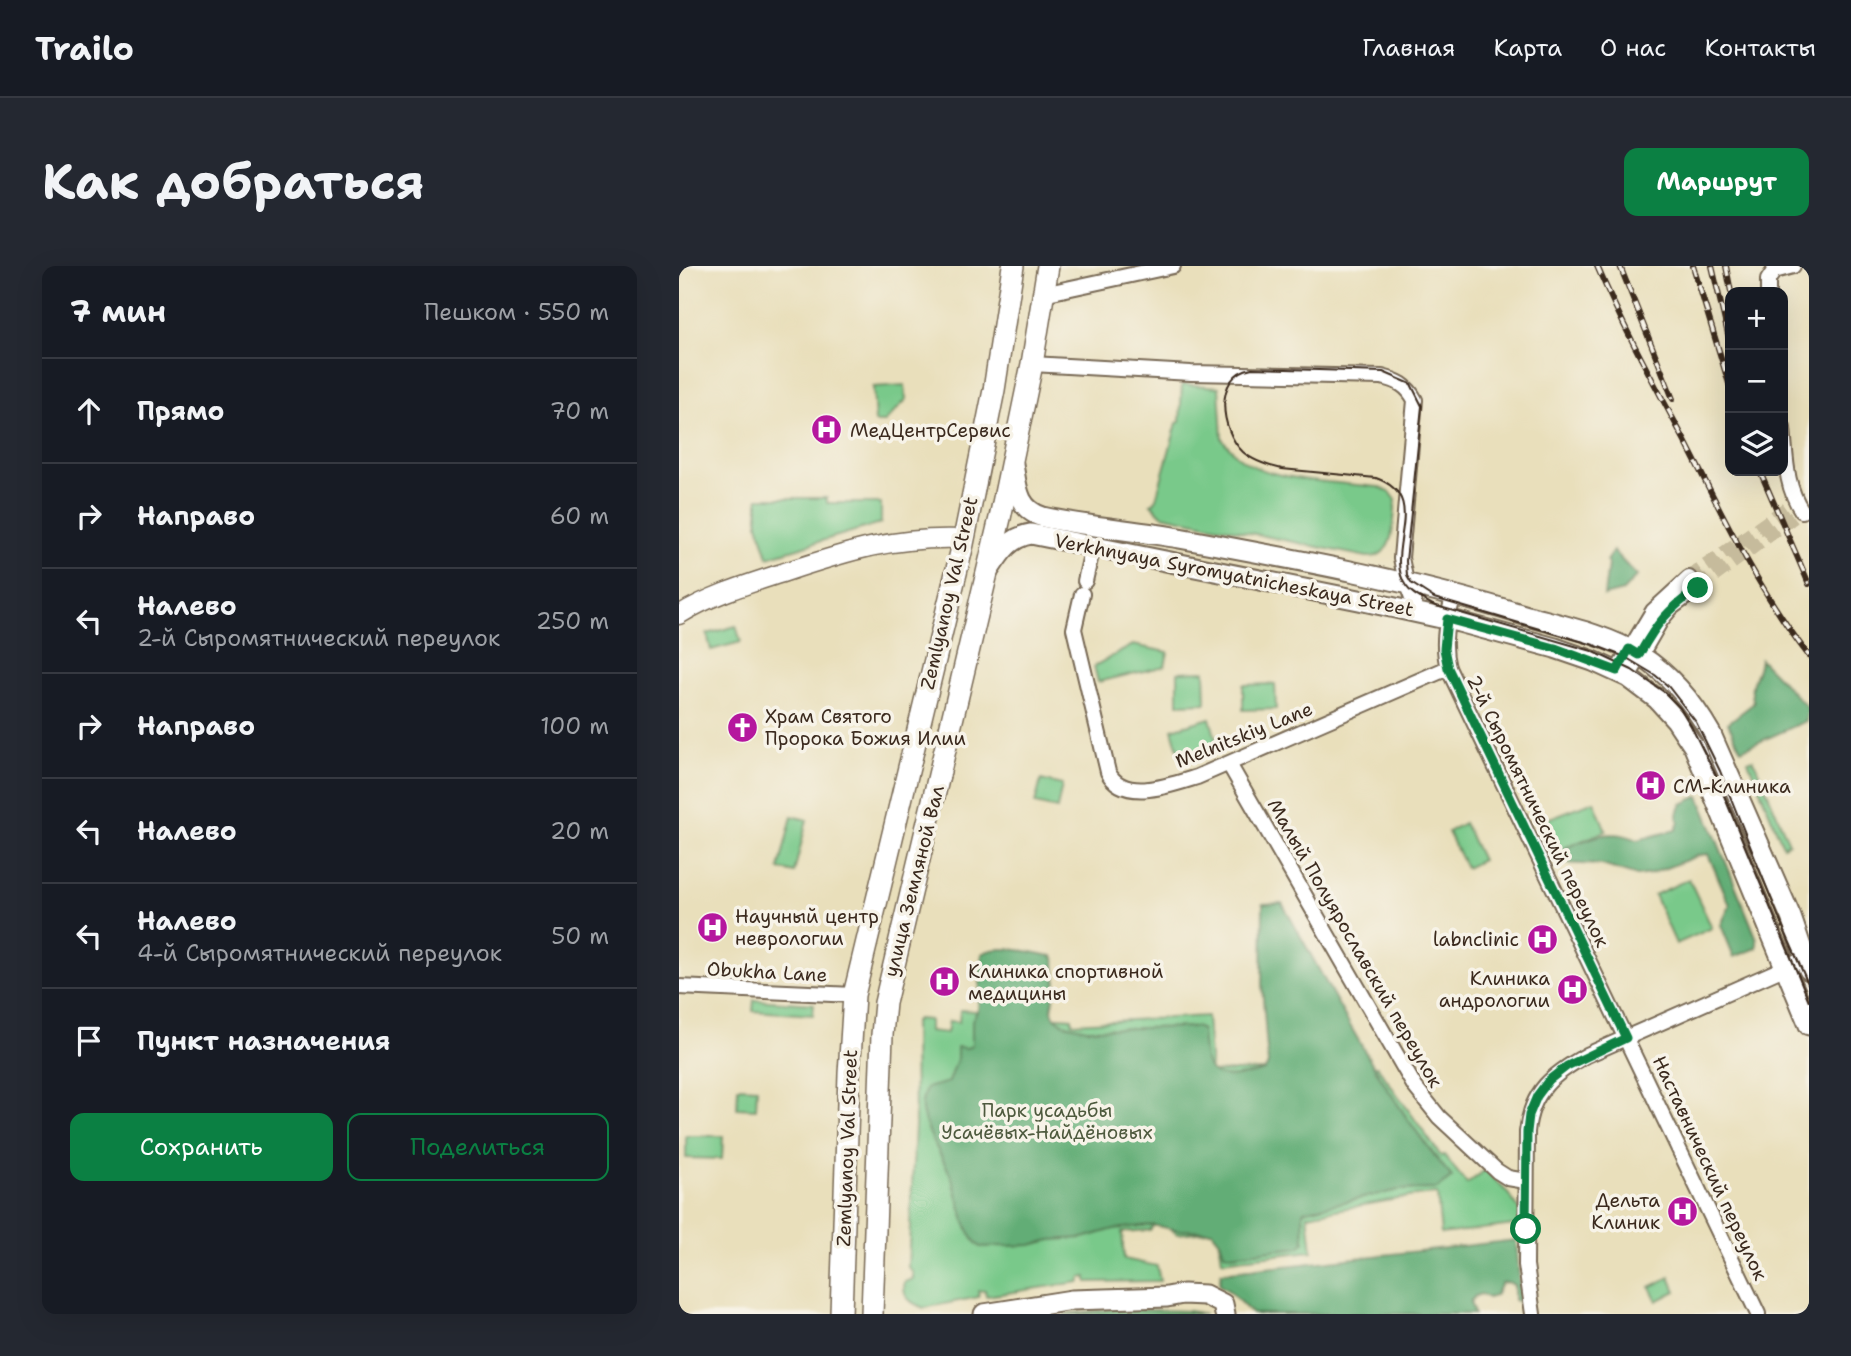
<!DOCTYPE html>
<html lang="ru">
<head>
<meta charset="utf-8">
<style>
	body { margin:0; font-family:"Shantell Sans",sans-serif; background:#242831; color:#f1f3f6 }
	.controls { position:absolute; right:21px; top:21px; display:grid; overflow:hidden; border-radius:14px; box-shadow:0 7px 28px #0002 }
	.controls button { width:63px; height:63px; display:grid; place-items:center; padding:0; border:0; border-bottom:2px solid #363941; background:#171b24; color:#f1f3f6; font:35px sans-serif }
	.stop { position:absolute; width:21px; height:21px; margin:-16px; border:5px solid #0b8043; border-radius:50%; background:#fff }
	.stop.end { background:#0b8043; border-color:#fff; box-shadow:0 2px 7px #0008 }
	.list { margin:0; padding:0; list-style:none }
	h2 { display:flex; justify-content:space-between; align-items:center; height:91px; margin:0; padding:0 28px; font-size:30px }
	h2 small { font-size:23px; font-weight:400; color:#9ea1a6 }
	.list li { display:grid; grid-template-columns:46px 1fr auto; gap:21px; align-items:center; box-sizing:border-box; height:105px; padding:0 28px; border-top:2px solid #363941 }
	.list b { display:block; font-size:26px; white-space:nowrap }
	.list p { margin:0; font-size:23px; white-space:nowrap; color:#9ea1a6 }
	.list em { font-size:23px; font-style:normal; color:#9ea1a6 }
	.actions { display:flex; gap:14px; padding:21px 28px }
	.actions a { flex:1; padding:16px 0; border:2px solid #0b8043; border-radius:14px; text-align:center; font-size:24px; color:#0b8043 }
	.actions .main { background:#0b8043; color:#fff }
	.icon { flex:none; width:38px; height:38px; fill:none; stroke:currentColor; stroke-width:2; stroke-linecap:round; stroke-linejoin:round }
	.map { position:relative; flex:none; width:1130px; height:1048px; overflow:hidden; border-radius:14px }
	header { display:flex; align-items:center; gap:42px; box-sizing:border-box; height:98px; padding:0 35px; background:#171b24; border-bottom:2px solid #363941 }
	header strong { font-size:33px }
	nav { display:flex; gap:38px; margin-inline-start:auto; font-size:24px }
	.intro { display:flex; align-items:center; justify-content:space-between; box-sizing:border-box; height:168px; padding:0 42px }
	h1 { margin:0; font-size:49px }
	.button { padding:18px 32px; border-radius:14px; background:#0b8043; color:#fff; font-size:24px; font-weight:700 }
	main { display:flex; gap:42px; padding:0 42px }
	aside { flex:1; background:#171b24; border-radius:14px; box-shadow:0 7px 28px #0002 }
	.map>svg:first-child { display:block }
	.green { fill:#79c98a; stroke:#5a7a54; stroke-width:2 }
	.forest { fill:#62ad76; stroke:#4e6c4a; stroke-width:2 }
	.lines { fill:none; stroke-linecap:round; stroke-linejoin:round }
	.minor-tunnel { stroke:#c6bb9c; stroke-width:14; stroke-dasharray:14 7; stroke-linecap:butt }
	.minor-casing { stroke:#786955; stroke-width:18 }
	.tertiary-casing { stroke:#786955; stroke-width:21 }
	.secondary-casing { stroke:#786955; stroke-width:23 }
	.primary-casing { stroke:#786955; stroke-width:24 }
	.minor { stroke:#fff; stroke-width:14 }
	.tertiary { stroke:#fff; stroke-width:18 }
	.secondary { stroke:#fff; stroke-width:19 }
	.primary { stroke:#fff; stroke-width:21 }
	.tram { stroke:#3b2a1e; stroke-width:2 }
	.rail-casing { stroke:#3b2a1e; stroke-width:6 }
	.rail { stroke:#f7f3e8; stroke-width:3.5; stroke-dasharray:10; stroke-linecap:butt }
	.route { stroke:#0b8043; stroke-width:9 }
	.labels { text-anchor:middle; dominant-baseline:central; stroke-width:7; stroke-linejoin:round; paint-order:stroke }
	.poi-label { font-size:19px; fill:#3b2a1e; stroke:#f7f3e8; text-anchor:start }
	.street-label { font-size:19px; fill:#3b2a1e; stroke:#f7f3e8 }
	.park-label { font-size:19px; fill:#4e5a3e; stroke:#f7f3e8 }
</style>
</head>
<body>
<header>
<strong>Trailo</strong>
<nav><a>Главная</a><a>Карта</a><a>О нас</a><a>Контакты</a></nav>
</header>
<div class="intro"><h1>Как добраться</h1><a class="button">Маршрут</a></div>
<main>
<aside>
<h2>7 мин<small>Пешком · 550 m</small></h2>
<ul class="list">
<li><svg class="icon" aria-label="ahead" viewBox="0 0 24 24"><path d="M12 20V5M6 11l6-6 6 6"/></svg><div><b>Прямо</b></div><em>70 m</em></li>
<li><svg class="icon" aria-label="right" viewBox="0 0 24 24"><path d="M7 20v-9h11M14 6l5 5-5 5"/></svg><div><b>Направо</b></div><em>60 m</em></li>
<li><svg class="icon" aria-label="left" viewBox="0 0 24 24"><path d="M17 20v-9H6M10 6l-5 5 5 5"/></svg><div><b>Налево</b><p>2-й Сыромятнический переулок</p></div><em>250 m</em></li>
<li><svg class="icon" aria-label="right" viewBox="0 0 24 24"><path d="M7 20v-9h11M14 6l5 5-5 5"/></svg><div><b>Направо</b></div><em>100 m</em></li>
<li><svg class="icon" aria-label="left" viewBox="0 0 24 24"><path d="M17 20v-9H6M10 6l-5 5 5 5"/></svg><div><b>Налево</b></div><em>20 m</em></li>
<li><svg class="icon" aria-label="left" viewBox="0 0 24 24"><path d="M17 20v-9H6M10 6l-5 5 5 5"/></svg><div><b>Налево</b><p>4-й Сыромятнический переулок</p></div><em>50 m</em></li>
<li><svg class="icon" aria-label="arrive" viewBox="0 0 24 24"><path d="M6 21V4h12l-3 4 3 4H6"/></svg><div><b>Пункт назначения</b></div></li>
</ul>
<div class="actions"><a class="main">Сохранить</a><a>Поделиться</a></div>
</aside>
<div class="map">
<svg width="1130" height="1048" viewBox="0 0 1130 1048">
	<rect width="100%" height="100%" fill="#f7f3e8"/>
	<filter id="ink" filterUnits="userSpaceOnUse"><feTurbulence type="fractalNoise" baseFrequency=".0143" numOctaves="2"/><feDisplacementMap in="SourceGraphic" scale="14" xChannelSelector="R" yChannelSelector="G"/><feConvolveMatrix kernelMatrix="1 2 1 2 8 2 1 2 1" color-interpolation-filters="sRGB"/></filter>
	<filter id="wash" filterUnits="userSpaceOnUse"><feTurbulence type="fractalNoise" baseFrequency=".00686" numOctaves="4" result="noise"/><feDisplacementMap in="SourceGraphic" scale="28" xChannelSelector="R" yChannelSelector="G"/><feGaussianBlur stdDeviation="1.57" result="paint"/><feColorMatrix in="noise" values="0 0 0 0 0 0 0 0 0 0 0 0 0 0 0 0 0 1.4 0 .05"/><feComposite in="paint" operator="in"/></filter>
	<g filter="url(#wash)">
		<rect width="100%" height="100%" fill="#e9dfbb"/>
		<g class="green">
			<path d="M503,118l37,3 3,52c6,7 12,14 19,20 29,22 101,24 138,28l11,5 6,8c-3,21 0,58 -29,57l-205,-42 -11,-11 4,-2 22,-79 3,-1z"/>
			<polygon points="226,119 227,134 206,156 196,156 194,121"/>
			<polygon points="79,232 148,232 148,237 202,237 202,257 89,291 79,258"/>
			<polygon points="57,360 62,376 32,384 28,368"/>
			<polygon points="454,379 489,386 486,400 419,416 415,400"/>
			<polygon points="526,405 527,437 499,438 499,406"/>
			<polygon points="596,418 597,443 564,444 564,419"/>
			<polygon points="531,452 539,481 501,491 493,463"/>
			<polygon points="1074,493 1110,577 1104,580 1069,495"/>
			<polygon points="362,514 383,519 378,543 356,538"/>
			<polygon points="915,535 927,565 880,584 868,553"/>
			<polygon points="113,550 128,554 115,607 100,603"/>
			<polygon points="785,557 803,594 787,602 769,566"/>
			<polygon points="1010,613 1033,662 997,678 975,629"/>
			<polygon points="75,734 135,738 134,749 74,745"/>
			<path d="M281,744l112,8v5l135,-7 4,56 166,-6 64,90 3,-1 23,29 18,-14 21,21 15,21 -1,9 -6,4 -73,9 -4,-40 -23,2 -106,19 4,36 -90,10 -4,-31 -41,4 -16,-13h-4l-7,9 -28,2 2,27 33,7 3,15 -73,1v-5l-7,1v4l-94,14 -1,-6 -7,1 1,6 -55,11c-13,-5 -23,-11 -19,-26l8,-3v-6l-5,-6 7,-142 -1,-103 3,-3 12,1v11l18,2 2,-12 10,1z"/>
			<polygon points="59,821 78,822 77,843 58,842"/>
			<polygon points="7,870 44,870 43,893 7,892"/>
			<polygon points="991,1011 997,1025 978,1035 971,1021"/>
			<polygon points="438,1043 510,1045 526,1048 385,1048"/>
		</g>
		<g class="forest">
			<polygon points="934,285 958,310 944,325 925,330 929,298 927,295"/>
			<path d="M1081,393l48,49 -2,13 -65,29 -13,-27 26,-20c-7,-22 4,-25 6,-44z"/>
			<path d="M1020,530l58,143v9l-23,9 -13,-32 9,-20 -22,-51 -8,1 -50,19 -13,2 -35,-11 -40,-2 -3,-12c26,-11 50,-25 78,-11l39,-10 3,-8 -2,-7 5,-11z"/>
			<path d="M603,637c53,93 100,192 170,274l-15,12 -38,1 -96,21 1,31 -4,5 -70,8 -6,-2 -4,-12 -8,-10 -34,-1 -27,-5 -37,4 -31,9 -32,2 -20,5 -51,2c-17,-14 -20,-51 -29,-71 -9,-20 -23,-40 -28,-61 -3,-9 0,-18 3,-27l23,-6 8,-23v-12l10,1 5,-3v-25l6,-10 4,-56c15,-11 53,-1 71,2l2,5 1,19 -4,30 2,6 10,8 23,5 109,-2 6,3c1,11 1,24 5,34 7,21 43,10 58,6l3,-6 -6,-79 1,-81z"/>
			<polygon points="837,974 842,1036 835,1034 835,1019 829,1016 822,1017 816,1030 809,1032 802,1028 796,1030 791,1036 795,1048 573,1048 550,1025 540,1019 542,1007"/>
		</g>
	</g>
	<g filter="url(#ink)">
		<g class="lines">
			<g class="minor-tunnel">
				<polyline points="1010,312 1111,240"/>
				<polyline points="1019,322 1117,249"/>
			</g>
			<defs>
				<g id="minor">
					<polyline points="1089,26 1089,14 1095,5 1114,0"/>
					<polyline points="364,28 494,0"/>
					<path d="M353,98l159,9 191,4c16,4 25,8 33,23l-14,158 5,24 11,30"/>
					<path d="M1104,162c3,29 2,58 19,83"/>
					<polyline points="406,315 414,280"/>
					<path d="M403,328l-8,35 34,143c15,31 63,13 89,5l251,-109"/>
					<path d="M775,328c-7,25 -13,48 -6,74l310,646"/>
					<polyline points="938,405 974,345 1010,312"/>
					<polyline points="949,411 982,354 992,342 1019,322"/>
					<polyline points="550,498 736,821 760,851 818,905 829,912 847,915"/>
					<polyline points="0,721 175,729"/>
					<path d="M854,1048l-7,-49 1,-133c4,-41 26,-58 60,-77l222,-98"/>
				</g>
				<path id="tertiary" d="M0,349c30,-19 66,-30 100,-41 67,-22 113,-38 185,-35"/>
				<g id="secondary">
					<path d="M334,198c4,23 4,45 30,53 45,10 91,13 136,21 115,21 230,42 342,76 39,11 85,20 120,42 31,20 52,46 70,78l80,183 18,53"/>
					<path d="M310,304c11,-17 21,-33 42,-36l328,66 100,22 96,26 38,13 35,16 29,22 19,21 18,27 115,278"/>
					<polyline points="305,1048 393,1034 488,1031 504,1028 526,1029 544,1038 546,1048"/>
				</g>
				<g id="primary">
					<polyline points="162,1048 170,808 175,729 284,278 315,124 334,0"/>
					<polyline points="193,1048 203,769 206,737 321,252 353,98 369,0"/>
				</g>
			</defs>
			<use href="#minor" class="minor-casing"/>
			<use href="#tertiary" class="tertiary-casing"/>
			<use href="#secondary" class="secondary-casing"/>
			<use href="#primary" class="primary-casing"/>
			<use href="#minor" class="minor"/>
			<use href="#tertiary" class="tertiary"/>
			<use href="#secondary" class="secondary"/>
			<use href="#primary" class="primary"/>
			<path class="tram" d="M1130,720l-30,-68 -59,-147 -24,-49 -28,-36 -13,-11 -30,-18 -31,-12 -160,-47 -23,-15 -4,-7 -1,-15 16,-155 -11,-22 -28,-12 -131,-4c-39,7 -32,62 -9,84 10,9 26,14 39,17l94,9c56,20 6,73 30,108 6,9 17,13 27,19l159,46 40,19 32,22 16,16 11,18 24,48 94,227"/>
			<defs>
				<g id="rail">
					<path d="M918,0c26,61 58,119 89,177 37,73 73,148 123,213"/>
					<polyline points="941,0 994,133"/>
					<polyline points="1014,0 1051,121"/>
					<polyline points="1033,0 1051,77"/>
					<polyline points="1047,0 1052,26"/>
					<polyline points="1081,205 1130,318"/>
				</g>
			</defs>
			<use href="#rail" class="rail-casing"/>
			<use href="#rail" class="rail"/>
		</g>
	</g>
	<g class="lines" filter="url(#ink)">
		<path class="route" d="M847,963l1,-97 2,-17 8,-19 12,-16 18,-14 59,-28 -178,-370 -4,-19 3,-30 108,29 62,23 12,-22 10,6c19,-34 28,-44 59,-67"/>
	</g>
	<defs>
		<symbol id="hospital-disc" viewBox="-11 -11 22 22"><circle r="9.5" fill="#b5179e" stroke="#f7f3e8"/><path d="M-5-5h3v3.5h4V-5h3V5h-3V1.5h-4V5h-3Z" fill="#fff"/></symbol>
		<symbol id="church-disc" viewBox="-11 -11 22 22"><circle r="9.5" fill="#b5179e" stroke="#f7f3e8"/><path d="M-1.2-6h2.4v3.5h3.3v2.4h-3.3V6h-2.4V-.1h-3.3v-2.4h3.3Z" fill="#fff"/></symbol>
	</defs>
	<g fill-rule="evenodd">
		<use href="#hospital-disc" x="130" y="146" width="35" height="35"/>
		<use href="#church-disc" x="46" y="444" width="35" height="35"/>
		<use href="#hospital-disc" x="954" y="502" width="35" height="35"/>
		<use href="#hospital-disc" x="16" y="644" width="35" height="35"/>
		<use href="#hospital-disc" x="846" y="656" width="35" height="35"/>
		<use href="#hospital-disc" x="248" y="698" width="35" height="35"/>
		<use href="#hospital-disc" x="876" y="706" width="35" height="35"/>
		<use href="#hospital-disc" x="986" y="928" width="35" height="35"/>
	</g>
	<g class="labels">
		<g class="poi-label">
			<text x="171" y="164">МедЦентрСервис</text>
			<text x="86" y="450">Храм Святого<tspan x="86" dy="22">Пророка Божия Илии</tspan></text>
			<text x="994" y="520">СМ-Клиника</text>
			<text x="56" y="650">Научный центр<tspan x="56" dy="22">неврологии</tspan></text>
			<text x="840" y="673" text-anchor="end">labnclinic</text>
			<text x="289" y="705">Клиника спортивной<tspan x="289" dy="22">медицины</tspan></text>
			<text x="871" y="712" text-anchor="end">Клиника<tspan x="871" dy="22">андрологии</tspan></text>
			<text x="981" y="934" text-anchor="end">Дельта<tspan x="981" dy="22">Клиник</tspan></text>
		</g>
		<g class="street-label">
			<text transform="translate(555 309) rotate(11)">Verkhnyaya Syromyatnicheskaya Street</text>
			<text transform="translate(270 327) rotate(-77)">Zemlyanoy Val Street</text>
			<text transform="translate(565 469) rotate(-22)">Melnitskiy Lane</text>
			<text transform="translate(859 545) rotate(64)">2-й Сыромятнический переулок</text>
			<text transform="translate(235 615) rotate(-76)">улица Земляной Вал</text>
			<text transform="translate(676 677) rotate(60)">Малый Полуярославский переулок</text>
			<text transform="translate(88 706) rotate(3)">Obukha Lane</text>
			<text transform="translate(168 882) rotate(-88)">Zemlyanoy Val Street</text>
			<text transform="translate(1031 902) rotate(65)">Наставнический переулок</text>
		</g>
		<g class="park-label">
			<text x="368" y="844">Парк усадьбы<tspan x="368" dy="22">Усачёвых-Найдёновых</tspan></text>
		</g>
	</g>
</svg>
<div class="controls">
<button>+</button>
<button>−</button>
<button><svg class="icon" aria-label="layers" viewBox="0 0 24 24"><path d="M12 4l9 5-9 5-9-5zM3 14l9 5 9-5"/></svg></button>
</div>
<div class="stop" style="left:847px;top:963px"></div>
<div class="stop end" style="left:1019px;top:322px"></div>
</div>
</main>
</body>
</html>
